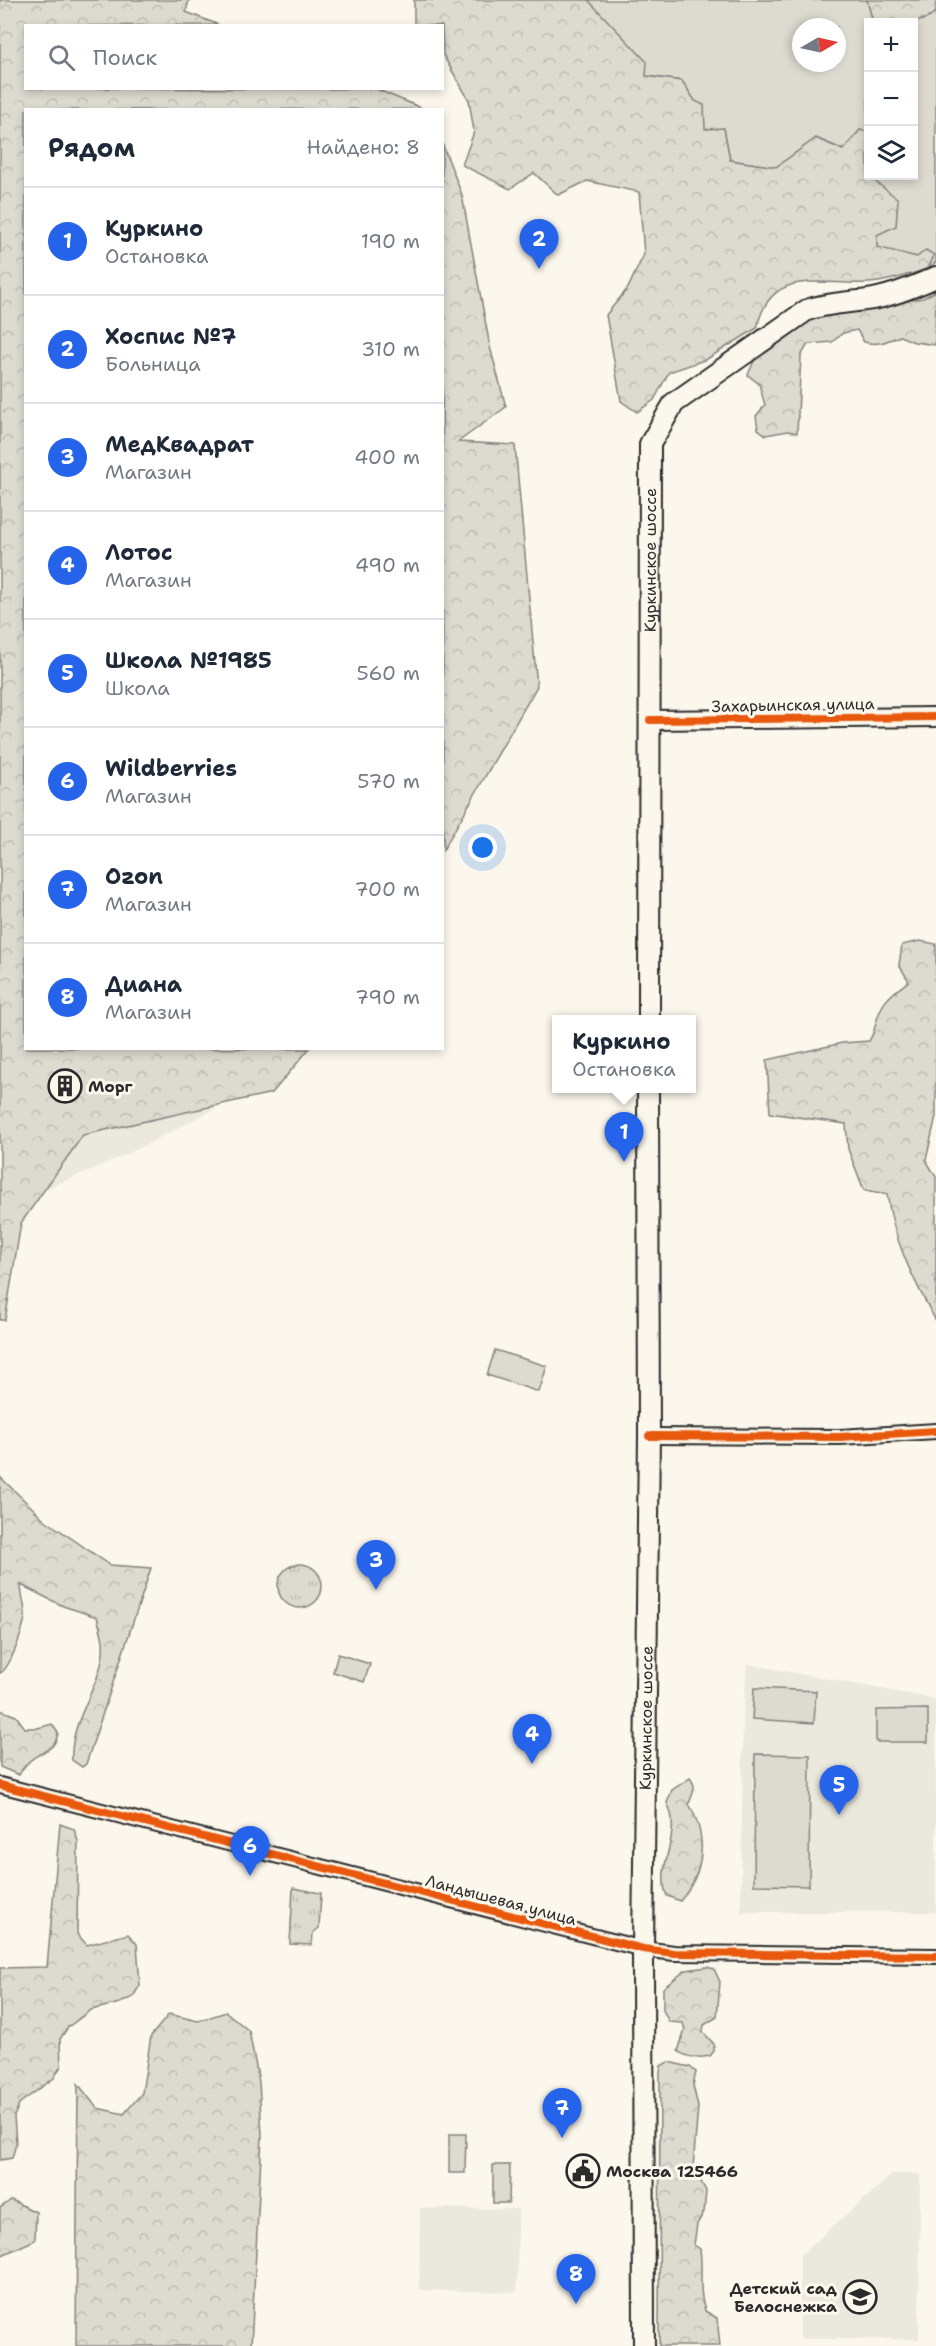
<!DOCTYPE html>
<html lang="ru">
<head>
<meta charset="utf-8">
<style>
	body { margin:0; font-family:"Shantell Sans",sans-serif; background:#f2f2f3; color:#1f2937 }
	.controls { position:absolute; right:18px; top:18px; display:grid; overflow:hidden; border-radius:0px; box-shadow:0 3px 9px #0003 }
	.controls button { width:54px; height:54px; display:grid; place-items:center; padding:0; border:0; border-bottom:2px solid #e0e1e3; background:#fff; color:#1f2937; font:30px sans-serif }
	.compass { position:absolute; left:792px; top:18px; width:54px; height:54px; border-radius:50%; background:#fff; box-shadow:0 3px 9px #0003; rotate:81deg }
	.you { position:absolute; left:483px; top:848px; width:21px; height:21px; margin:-15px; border:4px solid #fff; border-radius:50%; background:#1a73e8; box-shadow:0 0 0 9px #1a73e833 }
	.badge { display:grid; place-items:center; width:39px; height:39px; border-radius:50%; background:#2563eb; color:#fff; font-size:20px; font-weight:700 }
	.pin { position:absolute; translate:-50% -50px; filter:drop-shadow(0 2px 3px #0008) }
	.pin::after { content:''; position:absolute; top:32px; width:21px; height:18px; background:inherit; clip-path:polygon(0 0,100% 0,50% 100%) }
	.popup { position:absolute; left:552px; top:1015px; width:144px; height:78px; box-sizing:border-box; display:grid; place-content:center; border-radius:0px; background:#fff; filter:drop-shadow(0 2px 4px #0005); font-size:20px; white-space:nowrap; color:#747a83 }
	.popup b { font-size:22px; color:#1f2937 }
	.popup::after { content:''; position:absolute; left:50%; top:100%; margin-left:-12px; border:12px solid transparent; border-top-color:#fff }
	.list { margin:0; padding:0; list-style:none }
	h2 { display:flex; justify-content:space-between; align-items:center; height:78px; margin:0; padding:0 24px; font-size:26px }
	h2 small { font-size:20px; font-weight:400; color:#747a83 }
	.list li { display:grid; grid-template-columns:39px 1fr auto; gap:18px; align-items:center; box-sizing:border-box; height:108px; padding:0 24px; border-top:2px solid #e0e1e3 }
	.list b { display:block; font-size:22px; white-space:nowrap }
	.list p { margin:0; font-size:20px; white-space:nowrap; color:#747a83 }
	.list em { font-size:20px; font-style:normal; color:#747a83 }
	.icon { flex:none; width:33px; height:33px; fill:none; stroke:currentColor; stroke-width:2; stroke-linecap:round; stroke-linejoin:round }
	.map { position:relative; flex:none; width:936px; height:2346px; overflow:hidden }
	.search { position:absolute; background:#fff; box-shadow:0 3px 9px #0003; left:24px; top:24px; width:420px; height:66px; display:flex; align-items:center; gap:15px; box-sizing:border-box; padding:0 21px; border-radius:0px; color:#747a83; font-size:22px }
	.panel { position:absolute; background:#fff; box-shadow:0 3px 9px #0003; left:24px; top:108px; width:420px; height:942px; border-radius:0px }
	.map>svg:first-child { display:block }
	.built { fill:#ebe8de }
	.grass { fill:#dddad0; stroke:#84827e; stroke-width:1.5; fill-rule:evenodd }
	.forest { fill:url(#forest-crowns); stroke:#84827e; stroke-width:1.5 }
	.park { fill:url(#park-tufts); stroke:#84827e; stroke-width:1.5 }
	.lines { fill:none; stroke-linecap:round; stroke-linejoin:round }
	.minor-casing { stroke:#2b2b2b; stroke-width:18 }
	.tertiary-casing { stroke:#2b2b2b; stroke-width:22 }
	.secondary-casing { stroke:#2b2b2b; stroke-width:24 }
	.minor { stroke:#fbf7ec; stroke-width:14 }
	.tertiary { stroke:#fbf7ec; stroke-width:18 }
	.secondary { stroke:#fbf7ec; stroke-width:20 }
	.cycleway-casing { stroke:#fbf7ec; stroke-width:11 }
	.cycleway { stroke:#e8590c; stroke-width:8 }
	.labels { text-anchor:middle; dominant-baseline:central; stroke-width:6; stroke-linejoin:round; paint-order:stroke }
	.street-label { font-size:16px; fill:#2b2b2b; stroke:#fbf7ec }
	.poi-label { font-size:16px; font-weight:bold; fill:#2b2b2b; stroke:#fbf7ec; text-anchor:start }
</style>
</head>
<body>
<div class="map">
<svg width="936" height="2346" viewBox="0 0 936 2346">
	<defs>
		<pattern id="forest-crowns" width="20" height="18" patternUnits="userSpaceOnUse" patternTransform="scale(1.5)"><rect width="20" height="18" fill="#dddad0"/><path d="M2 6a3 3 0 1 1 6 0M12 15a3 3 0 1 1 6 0" fill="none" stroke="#bebbb3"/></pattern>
		<pattern id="park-tufts" width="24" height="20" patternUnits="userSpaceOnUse" patternTransform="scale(1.5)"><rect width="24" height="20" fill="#dddad0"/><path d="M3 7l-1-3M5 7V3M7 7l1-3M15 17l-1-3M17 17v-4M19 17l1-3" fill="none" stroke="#bebbb3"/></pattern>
	</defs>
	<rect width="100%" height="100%" fill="#fbf7ec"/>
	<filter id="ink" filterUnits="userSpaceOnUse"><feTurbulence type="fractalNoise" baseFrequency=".0167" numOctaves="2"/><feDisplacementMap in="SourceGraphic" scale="12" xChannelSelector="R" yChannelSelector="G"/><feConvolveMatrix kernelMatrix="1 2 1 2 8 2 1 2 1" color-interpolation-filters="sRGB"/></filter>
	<g filter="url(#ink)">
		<g class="built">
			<polygon points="26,1048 266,1082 128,1154 20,1200"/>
			<polygon points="747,1664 936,1699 936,1912 741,1912 743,1719"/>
			<polygon points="893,2174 920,2174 919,2339 800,2339 800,2255"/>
			<polygon points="420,2208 518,2209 517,2292 419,2290"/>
		</g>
		<g class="grass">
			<path d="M588,0h279l6,22h-5v110l-8,-2 -16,20 -28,-12 -40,29 -46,-7 -6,-31h-20l-9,-28 -13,-20 -37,-5zM801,27h36v36h-36z"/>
			<polygon points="936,11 936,262 928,269 934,255 917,257 877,248 871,177 914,176 914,23 930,17"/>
			<polygon points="495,1350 547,1366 539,1392 487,1375"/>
			<polygon points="338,1654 370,1664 364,1682 333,1672"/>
			<polygon points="754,1688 816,1691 814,1723 752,1719"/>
			<polygon points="928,1709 928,1742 876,1742 876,1710"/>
			<polygon points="755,1754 810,1755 809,1886 754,1885"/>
			<polygon points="449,2134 466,2134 465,2173 449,2173"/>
			<polygon points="493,2165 510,2165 509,2203 493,2203"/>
		</g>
		<g class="forest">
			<polygon points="0,0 189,0 186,12 219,25 26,26 26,88 376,89 424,109 26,110 26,1048 309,1049 272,1093 83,1135 21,1223 5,1320 0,1320"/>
			<path d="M414,0h174l59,62 -1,14 36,5 13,20 9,4 1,24 19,-1 6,32 46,7 40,-29 27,12 17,-20 8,2v44l30,23 -2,27 -19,9v12l40,10 9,-7 8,5 -6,14c-19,5 -40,13 -60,14 -45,3 -98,-18 -111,45l-50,31 -38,13 -15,28 -17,12 -16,-11 -15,-86 22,-27 16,-34 -5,-62 -52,-11 -29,14 -24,-22 -24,16 -48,-24 12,-33 -5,-32 -26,-45 -1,-29 -28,-1z"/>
			<path d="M867,0h69v11c-15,17 -43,12 -63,11z"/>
			<polygon points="442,143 462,195 490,347 506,407 458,442 515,445 537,686 443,850"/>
			<path d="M936,291l-1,54 -21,-3 -14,-6c-14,5 -21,10 -36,6l-7,-12 -14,3 -11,9 -24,2 -7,12 -4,77 -9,-2 -22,4 -8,-6 -2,-13 9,-11 -6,-21 -11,-9 8,-19 33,-24 33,-18 101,-16z"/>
			<path d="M920,941l16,3v172l-10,44 10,17v144c-23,-42 -42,-79 -49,-127l-23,-4 -16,-41 -2,-25 -76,-11 -3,-53 75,-17 27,-2c7,-10 6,-21 12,-32 5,-12 18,-20 28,-28l-10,-16 3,-20z"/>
			<path d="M0,1477l45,43 65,45 41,3 -65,196 -4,3 -10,-7c-3,-43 35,-79 31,-119 -1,-8 -4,-16 -6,-24l-34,-11 -42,-21c0,10 5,23 4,33 -2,12 -15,51 -25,55z"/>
			<path d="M0,1710l16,6 9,12h13l14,-4 6,9c-5,26 -25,14 -39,42l-19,-8z"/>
			<path d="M690,1778c8,10 2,15 -1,26 19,33 16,68 -9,97l-13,-5c-13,-31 17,-61 0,-93l5,-13z"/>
			<polygon points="60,1824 74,1829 78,1841 77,1934 87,1945 128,1934 137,1944 140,1985 133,1997 120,2003 91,2010 68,2027 60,2039 61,2066 54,2078 20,2103 14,2116 16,2144 12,2158 0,2160 0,1968 47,1967"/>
			<path d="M707,1967l7,2 6,13 -3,35 -13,8 -1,7 11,12v7l-4,5c-11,2 -24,2 -32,-5l7,-21 -2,-7 -14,-1 -6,-12v-22l23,-18z"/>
			<polygon points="226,2012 249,2031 259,2082 262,2136 251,2346 76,2346 78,2084 97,2108 124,2114 142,2093 151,2036 169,2014 198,2021"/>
			<path d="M668,2062l22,5 6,5 -3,13 5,22 -5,60 13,24 -2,21 -7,12 -3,21 6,4c3,21 -2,42 5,62l12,7 3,28h-61l1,-273 1,-7z"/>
			<polygon points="11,2200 36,2212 35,2240 0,2256 0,2208"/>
		</g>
		<g class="park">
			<circle cx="300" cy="1586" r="22"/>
			<polygon points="293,1888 321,1893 319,1928 313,1933 312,1945 290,1944"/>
		</g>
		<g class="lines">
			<defs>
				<g id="minor">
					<polyline points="649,1436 840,1437 936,1431"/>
					<polyline points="0,1785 643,1949 674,1953 936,1956"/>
				</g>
				<polyline id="tertiary" points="650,720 936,717"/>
				<g id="secondary">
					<path id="s1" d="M649,1020l1,-576 24,-41 133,-93c22,-8 43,-7 66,-11 22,-4 43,-13 63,-22"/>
					<path id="s2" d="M644,2346l-1,-397 6,-513 -1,-348"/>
				</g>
			</defs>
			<use href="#minor" class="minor-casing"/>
			<use href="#tertiary" class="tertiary-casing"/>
			<use href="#secondary" class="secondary-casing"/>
			<use href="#minor" class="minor"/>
			<use href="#tertiary" class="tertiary"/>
			<use href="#secondary" class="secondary"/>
			<defs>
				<g id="cycleway">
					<polyline points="650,720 936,717"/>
					<polyline points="649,1436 840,1437 936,1431"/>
					<polyline points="0,1785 643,1949 674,1953 936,1956"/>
				</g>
			</defs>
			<use href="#cycleway" class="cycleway-casing"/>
			<use href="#cycleway" class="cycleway"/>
		</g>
	</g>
	<defs>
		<symbol id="building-ring" viewBox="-11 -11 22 22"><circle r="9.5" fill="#fbf7ec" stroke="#2b2b2b" stroke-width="1.5"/><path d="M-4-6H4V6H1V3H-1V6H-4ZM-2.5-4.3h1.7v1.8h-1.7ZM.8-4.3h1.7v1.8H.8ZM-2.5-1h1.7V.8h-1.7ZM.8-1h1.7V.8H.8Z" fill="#2b2b2b"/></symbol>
		<symbol id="civic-ring" viewBox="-11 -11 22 22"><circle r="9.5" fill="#fbf7ec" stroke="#2b2b2b" stroke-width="1.5"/><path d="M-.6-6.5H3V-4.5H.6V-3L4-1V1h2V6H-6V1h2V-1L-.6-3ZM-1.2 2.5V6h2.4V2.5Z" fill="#2b2b2b"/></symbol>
		<symbol id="school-ring" viewBox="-11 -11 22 22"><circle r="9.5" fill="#fbf7ec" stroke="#2b2b2b" stroke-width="1.5"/><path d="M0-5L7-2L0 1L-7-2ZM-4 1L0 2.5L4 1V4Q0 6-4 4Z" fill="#2b2b2b"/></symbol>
	</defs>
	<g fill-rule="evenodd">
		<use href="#building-ring" x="46" y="1067" width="38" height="38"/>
		<use href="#civic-ring" x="564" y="2152" width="38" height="38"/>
		<use href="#school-ring" x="841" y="2278" width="38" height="38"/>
	</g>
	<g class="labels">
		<g class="street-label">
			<text stroke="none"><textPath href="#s1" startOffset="460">Куркинское шоссе</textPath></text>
			<text transform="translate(793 705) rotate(-1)">Захарьинская улица</text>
			<text stroke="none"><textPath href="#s2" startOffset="628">Куркинское шоссе</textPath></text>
			<text transform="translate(501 1900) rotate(15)">Ландышевая улица</text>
		</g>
		<g class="poi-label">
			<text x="88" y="1086">Морг</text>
			<text x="606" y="2171">Москва 125466</text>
			<text x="837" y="2288" text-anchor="end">Детский сад<tspan x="837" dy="18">Белоснежка</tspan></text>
		</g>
	</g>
</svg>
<div class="controls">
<button>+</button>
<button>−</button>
<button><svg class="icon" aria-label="layers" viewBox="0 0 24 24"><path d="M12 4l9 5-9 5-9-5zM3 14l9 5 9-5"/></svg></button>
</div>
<svg class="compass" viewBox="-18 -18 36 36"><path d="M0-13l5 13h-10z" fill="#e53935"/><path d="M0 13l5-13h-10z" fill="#747a83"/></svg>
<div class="you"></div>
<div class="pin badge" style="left:624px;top:1162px">1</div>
<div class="popup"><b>Куркино</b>Остановка</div>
<div class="pin badge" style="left:539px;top:269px">2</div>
<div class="pin badge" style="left:376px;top:1590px">3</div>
<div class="pin badge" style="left:532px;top:1764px">4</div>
<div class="pin badge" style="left:839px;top:1815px">5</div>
<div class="pin badge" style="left:250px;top:1876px">6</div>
<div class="pin badge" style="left:562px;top:2138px">7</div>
<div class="pin badge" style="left:576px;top:2304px">8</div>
<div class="search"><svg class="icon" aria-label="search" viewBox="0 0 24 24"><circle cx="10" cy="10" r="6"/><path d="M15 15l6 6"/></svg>Поиск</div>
<section class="panel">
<h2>Рядом<small>Найдено: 8</small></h2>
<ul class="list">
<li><span class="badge">1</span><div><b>Куркино</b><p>Остановка</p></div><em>190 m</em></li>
<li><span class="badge">2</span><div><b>Хоспис №7</b><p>Больница</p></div><em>310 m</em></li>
<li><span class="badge">3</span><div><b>МедКвадрат</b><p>Магазин</p></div><em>400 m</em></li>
<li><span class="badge">4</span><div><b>Лотос</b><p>Магазин</p></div><em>490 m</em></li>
<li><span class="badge">5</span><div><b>Школа №1985</b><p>Школа</p></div><em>560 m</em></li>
<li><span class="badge">6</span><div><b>Wildberries</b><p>Магазин</p></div><em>570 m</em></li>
<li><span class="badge">7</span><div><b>Ozon</b><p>Магазин</p></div><em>700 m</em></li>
<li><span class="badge">8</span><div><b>Диана</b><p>Магазин</p></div><em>790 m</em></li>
</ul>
</section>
</div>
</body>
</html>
